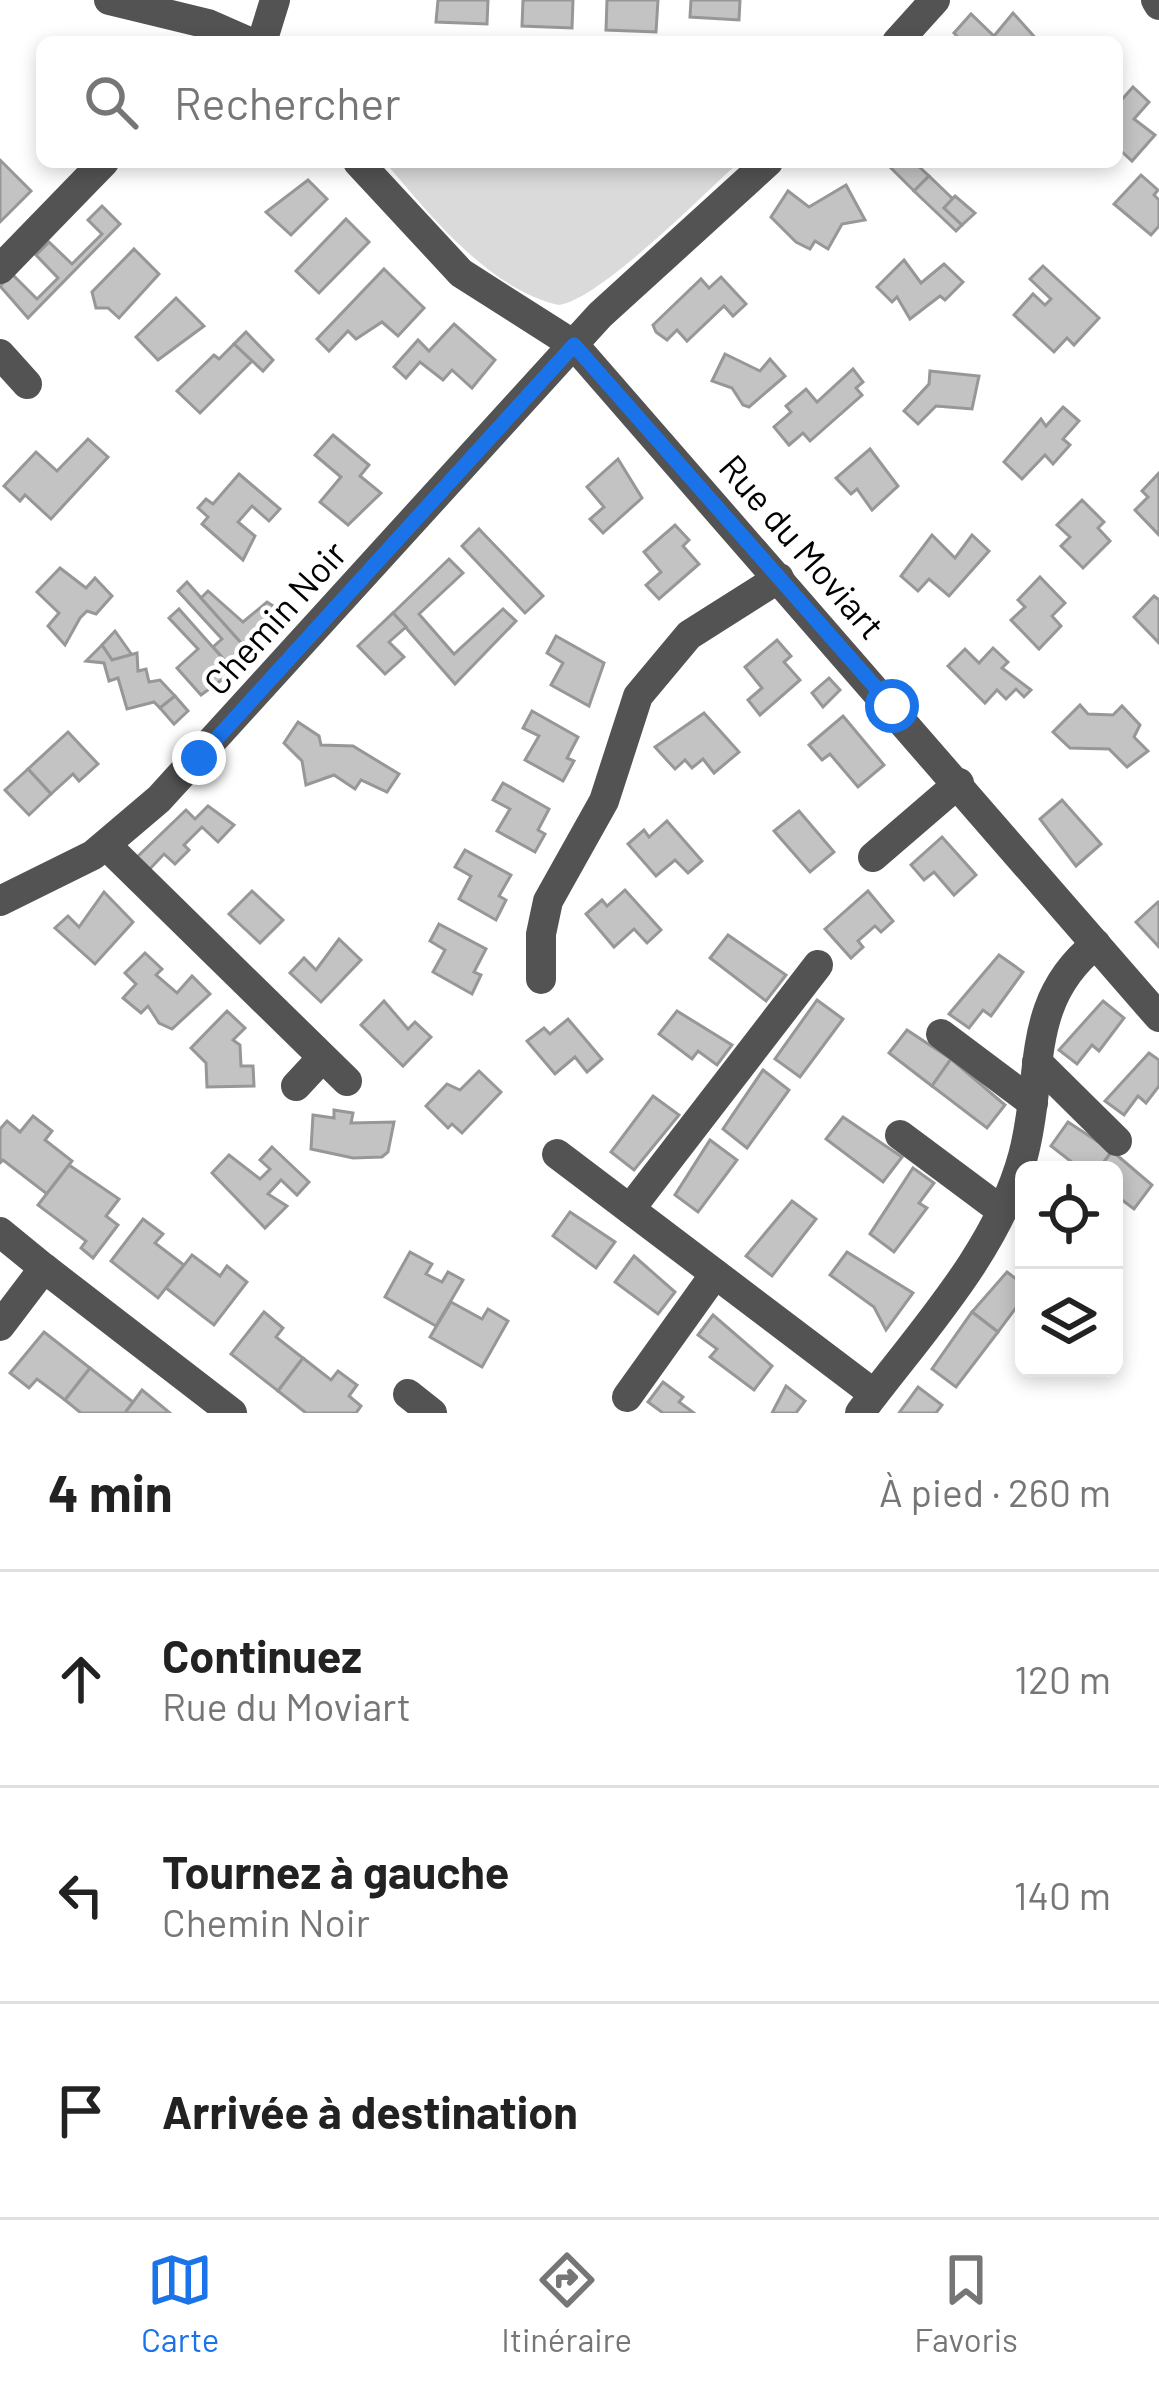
<!DOCTYPE html>
<html lang="fr">
<head>
<meta charset="utf-8">
<style>
	body { margin:0; font-family:Barlow,sans-serif; background:#f6f6f6; color:#222 }
	.controls { position:absolute; right:36px; bottom:36px; display:grid; overflow:hidden; border-radius:18px; box-shadow:0 6px 18px #0003 }
	.controls button { width:108px; height:108px; display:grid; place-items:center; padding:0; border:0; border-bottom:3px solid #e0e0e0; background:#fff; color:#222; font:60px sans-serif }
	.stop { position:absolute; width:36px; height:36px; margin:-27px; border:9px solid #1a73e8; border-radius:50%; background:#fff }
	.stop.end { background:#1a73e8; border-color:#fff; box-shadow:0 3px 12px #0008 }
	.list { margin:0; padding:0; list-style:none }
	h2 { display:flex; justify-content:space-between; align-items:center; height:156px; margin:0; padding:0 48px; font-size:51px }
	h2 small { font-size:39px; font-weight:400; color:#767676 }
	.list li { display:grid; grid-template-columns:78px 1fr auto; gap:36px; align-items:center; box-sizing:border-box; height:216px; padding:0 48px; border-top:3px solid #e0e0e0 }
	.list b { display:block; font-size:45px; white-space:nowrap }
	.list p { margin:0; font-size:39px; white-space:nowrap; color:#767676 }
	.list em { font-size:39px; font-style:normal; color:#767676 }
	.icon { flex:none; width:66px; height:66px; fill:none; stroke:currentColor; stroke-width:2; stroke-linecap:round; stroke-linejoin:round }
	.map { position:relative; flex:none; width:1159px; height:1413px; overflow:hidden }
	.search { position:absolute; background:#fff; box-shadow:0 6px 18px #0003; left:36px; right:36px; top:36px; height:132px; display:flex; align-items:center; gap:30px; box-sizing:border-box; padding:0 42px; border-radius:18px; color:#767676; font-size:45px }
	.sheet { height:804px; background:#fff }
	nav { display:flex; justify-content:space-around; align-items:center; box-sizing:border-box; height:168px; border-top:3px solid #e0e0e0; background:#fff; font-size:33px; color:#767676 }
	nav a { display:grid; justify-items:center; gap:6px }
	nav .on { color:#1a73e8 }
	.map>svg:first-child { display:block }
	.green { fill:#dadada }
	.building { fill:#c3c3c3; stroke:#979797; stroke-width:3 }
	.lines { fill:none; stroke-linecap:round; stroke-linejoin:round }
	.minor { stroke:#535353; stroke-width:30 }
	.route { stroke:#1a73e8; stroke-width:15 }
	.labels { text-anchor:middle; dominant-baseline:central; stroke-width:9; stroke-linejoin:round; paint-order:stroke }
	.street-label { font-size:36px; fill:#000; stroke:#fff }
</style>
</head>
<body>
<div class="map">
<svg width="1159" height="1413" viewBox="0 0 1159 1413">
	<rect width="100%" height="100%" fill="#fff"/>
	<path class="green" d="M385,162h354c-34,31 -140,138 -180,143 -71,-16 -130,-91 -174,-143z"/>
	<g class="building">
		<polygon points="438,0 488,0 487,24 436,22"/>
		<polygon points="523,0 573,0 572,28 522,26"/>
		<polygon points="607,0 658,0 656,32 606,30"/>
		<polygon points="691,0 740,0 739,20 690,17"/>
		<polygon points="1013,13 1039,42 962,42 954,33 971,14 994,36"/>
		<polygon points="1133,87 1149,102 1134,119 1155,135 1132,161 1121,151 1117,155 1117,105"/>
		<polygon points="0,160 31,191 0,222"/>
		<polygon points="893,162 914,162 929,176 914,191 889,166"/>
		<polygon points="1141,175 1158,190 1154,195 1159,200 1159,226 1151,235 1114,204"/>
		<polygon points="929,176 953,199 944,208 962,225 956,231 914,191"/>
		<polygon points="308,180 327,199 291,235 266,212"/>
		<polygon points="846,185 865,220 842,224 828,249 815,241 810,249 796,242 771,217 788,191 809,207"/>
		<polygon points="955,196 975,213 962,225 944,208"/>
		<polygon points="102,206 120,224 28,318 0,286 12,274 37,299 58,278 36,255 49,242 72,264 102,234 88,220"/>
		<polygon points="346,219 369,242 319,293 296,271"/>
		<polygon points="134,249 159,274 119,318 108,308 96,308 92,292"/>
		<polygon points="904,260 921,283 944,264 963,282 945,300 940,296 910,319 897,297 892,302 877,287"/>
		<polygon points="1043,266 1099,318 1074,345 1067,338 1054,352 1014,315 1033,294 1045,305 1051,299 1030,279"/>
		<polygon points="384,269 424,308 398,336 382,322 356,339 348,331 329,351 317,339"/>
		<polygon points="721,277 746,304 733,316 724,306 687,341 677,330 667,340 656,332 653,325 701,279 709,288"/>
		<polygon points="176,298 204,326 158,360 136,337"/>
		<polygon points="454,324 495,360 472,388 452,370 443,380 420,362 406,378 394,367 418,340 429,351"/>
		<polygon points="246,332 273,360 263,371 234,344"/>
		<polygon points="234,344 252,361 200,413 177,391 214,355 219,359"/>
		<polygon points="725,354 760,371 770,359 785,376 749,407 743,405 732,388 712,381"/>
		<polygon points="853,369 863,382 856,388 862,395 810,441 803,433 789,445 774,427 791,412 786,406 806,389 817,402"/>
		<polygon points="930,371 979,376 972,409 936,406 918,424 904,411 929,384"/>
		<polygon points="1063,407 1079,421 1063,439 1070,445 1053,464 1045,455 1022,479 1004,462 1041,419 1046,426"/>
		<polygon points="333,435 369,465 360,476 381,493 348,525 320,502 341,477 315,455"/>
		<polygon points="88,439 108,457 51,519 25,495 20,501 4,486 36,452 57,471"/>
		<polygon points="870,449 898,486 872,510 857,489 851,494 836,478"/>
		<polygon points="618,459 642,498 603,533 590,519 604,507 587,487"/>
		<polygon points="1159,473 1159,535 1135,510 1148,497 1142,491"/>
		<polygon points="239,474 280,509 269,521 252,506 238,522 255,536 243,560 202,524 208,517 198,508 206,499 213,504"/>
		<polygon points="1082,500 1104,522 1098,528 1110,541 1083,568 1061,546 1070,537 1057,525"/>
		<polygon points="675,525 689,540 683,546 699,564 659,599 646,585 661,572 644,552"/>
		<polygon points="479,529 543,596 525,613 462,546"/>
		<polygon points="932,535 955,558 972,535 989,551 949,596 929,579 918,591 901,576"/>
		<polygon points="449,559 463,573 419,614 454,654 503,609 516,621 455,684 393,613"/>
		<polygon points="60,568 86,588 95,578 112,596 96,614 87,611 80,618 65,645 48,626 59,613 37,592"/>
		<polygon points="1040,577 1065,603 1052,616 1061,626 1039,649 1011,620 1025,607 1018,600"/>
		<polygon points="187,582 252,655 234,671 213,647 222,639 178,591"/>
		<polygon points="208,591 243,622 267,602 288,615 252,655 201,598"/>
		<polygon points="1154,596 1159,600 1159,643 1134,617"/>
		<polygon points="179,609 234,671 201,695 177,668 198,649 169,618"/>
		<polygon points="393,613 406,627 389,642 404,657 385,674 358,646"/>
		<polygon points="115,631 132,655 112,660 102,645"/>
		<polygon points="556,636 604,663 589,706 551,685 563,663 547,653"/>
		<polygon points="777,640 791,656 784,662 800,680 760,715 748,700 762,688 745,667"/>
		<polygon points="102,645 112,660 137,653 138,671 146,669 149,682 160,680 175,696 160,708 154,702 127,709 118,678 109,681 104,663 86,661"/>
		<polygon points="993,648 1008,662 1002,668 1031,690 1024,697 1016,689 1006,699 997,690 985,703 948,666 965,649 979,663"/>
		<polygon points="829,678 840,690 823,707 812,693"/>
		<polygon points="175,696 188,711 174,724 160,708"/>
		<polygon points="1080,705 1088,714 1113,715 1122,706 1140,725 1134,737 1148,751 1127,767 1109,749 1070,748 1053,732"/>
		<polygon points="532,711 578,737 567,758 574,761 563,781 525,760 539,736 523,728"/>
		<polygon points="704,713 739,752 714,773 703,759 692,768 685,760 675,769 655,747"/>
		<polygon points="843,716 884,765 858,787 830,754 822,760 809,745"/>
		<polygon points="298,722 319,736 321,745 353,746 399,774 387,792 361,780 355,789 334,775 306,785 302,761 284,743"/>
		<polygon points="68,732 98,764 79,781 73,774 51,794 28,769"/>
		<polygon points="28,769 51,794 29,815 5,790"/>
		<polygon points="503,783 549,809 538,830 545,834 535,852 497,831 510,809 493,800"/>
		<polygon points="1062,800 1101,844 1076,866 1040,819"/>
		<polygon points="208,806 234,825 218,842 202,827 184,845 189,850 175,864 164,854 147,872 134,860 186,810 195,819"/>
		<polygon points="799,811 834,852 810,872 774,831"/>
		<polygon points="667,821 702,861 688,873 675,860 656,876 628,844 644,830 649,837"/>
		<polygon points="942,837 976,875 954,895 934,872 924,880 911,865"/>
		<polygon points="465,850 511,875 499,896 506,900 496,920 459,899 471,876 455,867"/>
		<polygon points="625,890 661,930 647,943 634,929 614,947 586,914 602,900 607,906"/>
		<polygon points="252,891 283,920 260,943 229,914"/>
		<polygon points="868,891 893,921 881,932 875,926 858,941 863,947 851,958 825,929"/>
		<polygon points="104,892 133,922 95,964 55,928 68,916 79,927"/>
		<polygon points="1158,902 1159,903 1159,947 1136,922"/>
		<polygon points="439,924 486,949 474,972 481,975 472,994 433,972 445,950 430,941"/>
		<polygon points="728,935 786,975 766,1001 710,958"/>
		<polygon points="339,939 361,960 321,1002 290,973 304,958 316,970"/>
		<polygon points="145,953 162,969 156,975 177,993 192,976 210,994 172,1029 159,1023 148,1006 141,1013 123,998 136,984 125,973"/>
		<polygon points="999,955 1023,972 991,1016 983,1010 969,1028 949,1014"/>
		<polygon points="817,1000 843,1019 800,1077 775,1059"/>
		<polygon points="384,1001 408,1029 415,1022 431,1037 403,1066 361,1025"/>
		<polygon points="1103,1001 1124,1018 1099,1051 1092,1045 1077,1064 1059,1050"/>
		<polygon points="227,1011 245,1028 233,1040 240,1045 241,1066 253,1066 254,1086 207,1087 206,1063 191,1048"/>
		<polygon points="677,1011 732,1045 717,1065 698,1051 692,1059 659,1034"/>
		<polygon points="568,1019 602,1059 587,1072 575,1057 555,1074 527,1041 544,1028 550,1034"/>
		<polygon points="907,1030 951,1059 932,1086 889,1053"/>
		<polygon points="1149,1053 1159,1060 1159,1086 1146,1103 1138,1096 1124,1115 1105,1101"/>
		<polygon points="951,1059 1005,1105 987,1128 932,1086"/>
		<polygon points="763,1070 789,1090 747,1148 723,1129"/>
		<polygon points="479,1071 501,1092 462,1133 452,1124 448,1128 426,1106 447,1084 460,1090"/>
		<polygon points="653,1096 679,1115 634,1170 611,1152"/>
		<polygon points="334,1110 353,1113 351,1123 394,1122 388,1152 382,1157 353,1158 311,1149 313,1115 334,1118"/>
		<polygon points="33,1116 52,1131 45,1140 72,1161 47,1194 3,1160 0,1163 0,1129 7,1121 20,1132"/>
		<polygon points="843,1117 902,1157 883,1182 826,1139"/>
		<polygon points="1068,1122 1112,1151 1098,1170 1082,1170 1051,1146"/>
		<polygon points="710,1140 737,1160 698,1212 675,1195"/>
		<polygon points="272,1147 309,1182 297,1195 281,1180 268,1194 287,1206 265,1228 212,1173 229,1155 260,1179 270,1169 260,1160"/>
		<polygon points="1112,1151 1152,1185 1134,1209 1114,1194 1114,1170 1098,1170"/>
		<polygon points="69,1165 119,1199 106,1216 118,1225 93,1258 81,1248 86,1241 38,1205"/>
		<polygon points="913,1168 934,1183 919,1203 927,1208 894,1252 870,1234"/>
		<polygon points="792,1201 816,1219 772,1276 746,1256"/>
		<polygon points="570,1212 615,1242 596,1268 553,1236"/>
		<polygon points="143,1219 163,1234 155,1243 184,1265 158,1298 111,1261"/>
		<polygon points="410,1252 432,1264 426,1274 442,1282 448,1272 463,1280 436,1326 385,1297"/>
		<polygon points="847,1252 913,1293 886,1330 874,1307 830,1275"/>
		<polygon points="192,1255 220,1276 227,1266 247,1282 214,1325 166,1288"/>
		<polygon points="634,1256 675,1292 658,1314 615,1282"/>
		<polygon points="1007,1272 1024,1285 1024,1297 998,1332 972,1312"/>
		<polygon points="451,1302 482,1319 488,1309 508,1321 482,1367 430,1337"/>
		<polygon points="264,1312 283,1328 276,1337 303,1358 278,1391 231,1354"/>
		<polygon points="972,1312 998,1332 956,1387 932,1369"/>
		<polygon points="713,1315 772,1366 754,1390 710,1357 717,1349 698,1335"/>
		<polygon points="44,1332 90,1368 65,1400 37,1379 29,1388 10,1373"/>
		<polygon points="303,1358 331,1380 338,1371 357,1385 349,1396 361,1406 356,1413 306,1413 278,1391"/>
		<polygon points="90,1368 133,1402 125,1413 81,1413 65,1400"/>
		<polygon points="663,1382 683,1397 679,1402 694,1413 663,1413 648,1402"/>
		<polygon points="786,1386 805,1401 796,1413 772,1413"/>
		<polygon points="918,1387 942,1405 936,1413 899,1413"/>
		<polygon points="142,1390 170,1413 125,1413"/>
	</g>
	<g class="lines">
		<g class="minor">
			<polyline points="109,0 208,24 249,42"/>
			<polyline points="1156,0 1159,5"/>
			<polyline points="262,42 275,0"/>
			<polyline points="897,42 935,0"/>
			<polyline points="358,162 461,273 574,345 1159,1017"/>
			<polyline points="0,269 104,162"/>
			<polyline points="0,354 27,384"/>
			<polyline points="107,846 347,1081"/>
			<polyline points="873,857 959,783"/>
			<polyline points="0,901 93,855 159,799 600,315 768,162"/>
			<polyline points="541,979 541,934 548,901 604,801 638,696 689,635 779,578"/>
			<polyline points="941,1034 1033,1103"/>
			<polyline points="1037,1062 1117,1141"/>
			<polyline points="296,1086 322,1058"/>
			<polyline points="900,1135 1002,1211"/>
			<polyline points="557,1154 874,1394"/>
			<polyline points="630,1209 818,965"/>
			<polyline points="0,1232 44,1268 0,1326"/>
			<polyline points="44,1268 232,1413"/>
			<polyline points="408,1394 432,1413"/>
			<polyline points="627,1397 715,1274"/>
			<path d="M860,1413c59,-79 137,-161 163,-257 22,-80 0,-154 73,-212"/>
		</g>
	</g>
	<g class="lines">
		<polyline class="route" points="199,758 574,345 892,706"/>
	</g>
	<g class="labels">
		<g class="street-label">
			<text transform="translate(803 546) rotate(49)">Rue du Moviart</text>
			<text transform="translate(274 617) rotate(-48)">Chemin Noir</text>
		</g>
	</g>
</svg>
<div class="controls">
<button><svg class="icon" aria-label="locate" viewBox="0 0 24 24"><circle cx="12" cy="12" r="6"/><path d="M12 2v4M12 18v4M2 12h4M18 12h4"/></svg></button>
<button><svg class="icon" aria-label="layers" viewBox="0 0 24 24"><path d="M12 4l9 5-9 5-9-5zM3 14l9 5 9-5"/></svg></button>
</div>
<div class="stop" style="left:892px;top:706px"></div>
<div class="stop end" style="left:199px;top:758px"></div>
<div class="search"><svg class="icon" aria-label="search" viewBox="0 0 24 24"><circle cx="10" cy="10" r="6"/><path d="M15 15l6 6"/></svg>Rechercher</div>
</div>
<section class="sheet">
<h2>4 min<small>À pied · 260 m</small></h2>
<ul class="list">
<li><svg class="icon" aria-label="ahead" viewBox="0 0 24 24"><path d="M12 20V5M6 11l6-6 6 6"/></svg><div><b>Continuez</b><p>Rue du Moviart</p></div><em>120 m</em></li>
<li><svg class="icon" aria-label="left" viewBox="0 0 24 24"><path d="M17 20v-9H6M10 6l-5 5 5 5"/></svg><div><b>Tournez à gauche</b><p>Chemin Noir</p></div><em>140 m</em></li>
<li><svg class="icon" aria-label="arrive" viewBox="0 0 24 24"><path d="M6 21V4h12l-3 4 3 4H6"/></svg><div><b>Arrivée à destination</b></div></li>
</ul>
</section>
<nav>
<a class="on"><svg class="icon" aria-label="map" viewBox="0 0 24 24"><path d="M3 6l6-2 6 2 6-2v14l-6 2-6-2-6 2zM9 4v14M15 6v14"/></svg>Carte</a>
<a><svg class="icon" aria-label="directions" viewBox="0 0 24 24"><path d="M12 3l9 9-9 9-9-9zM9 14v-3h6M13 9l2 2-2 2"/></svg>Itinéraire</a>
<a><svg class="icon" aria-label="saved" viewBox="0 0 24 24"><path d="M7 4h10v16l-5-4-5 4z"/></svg>Favoris</a>
</nav>
</body>
</html>
